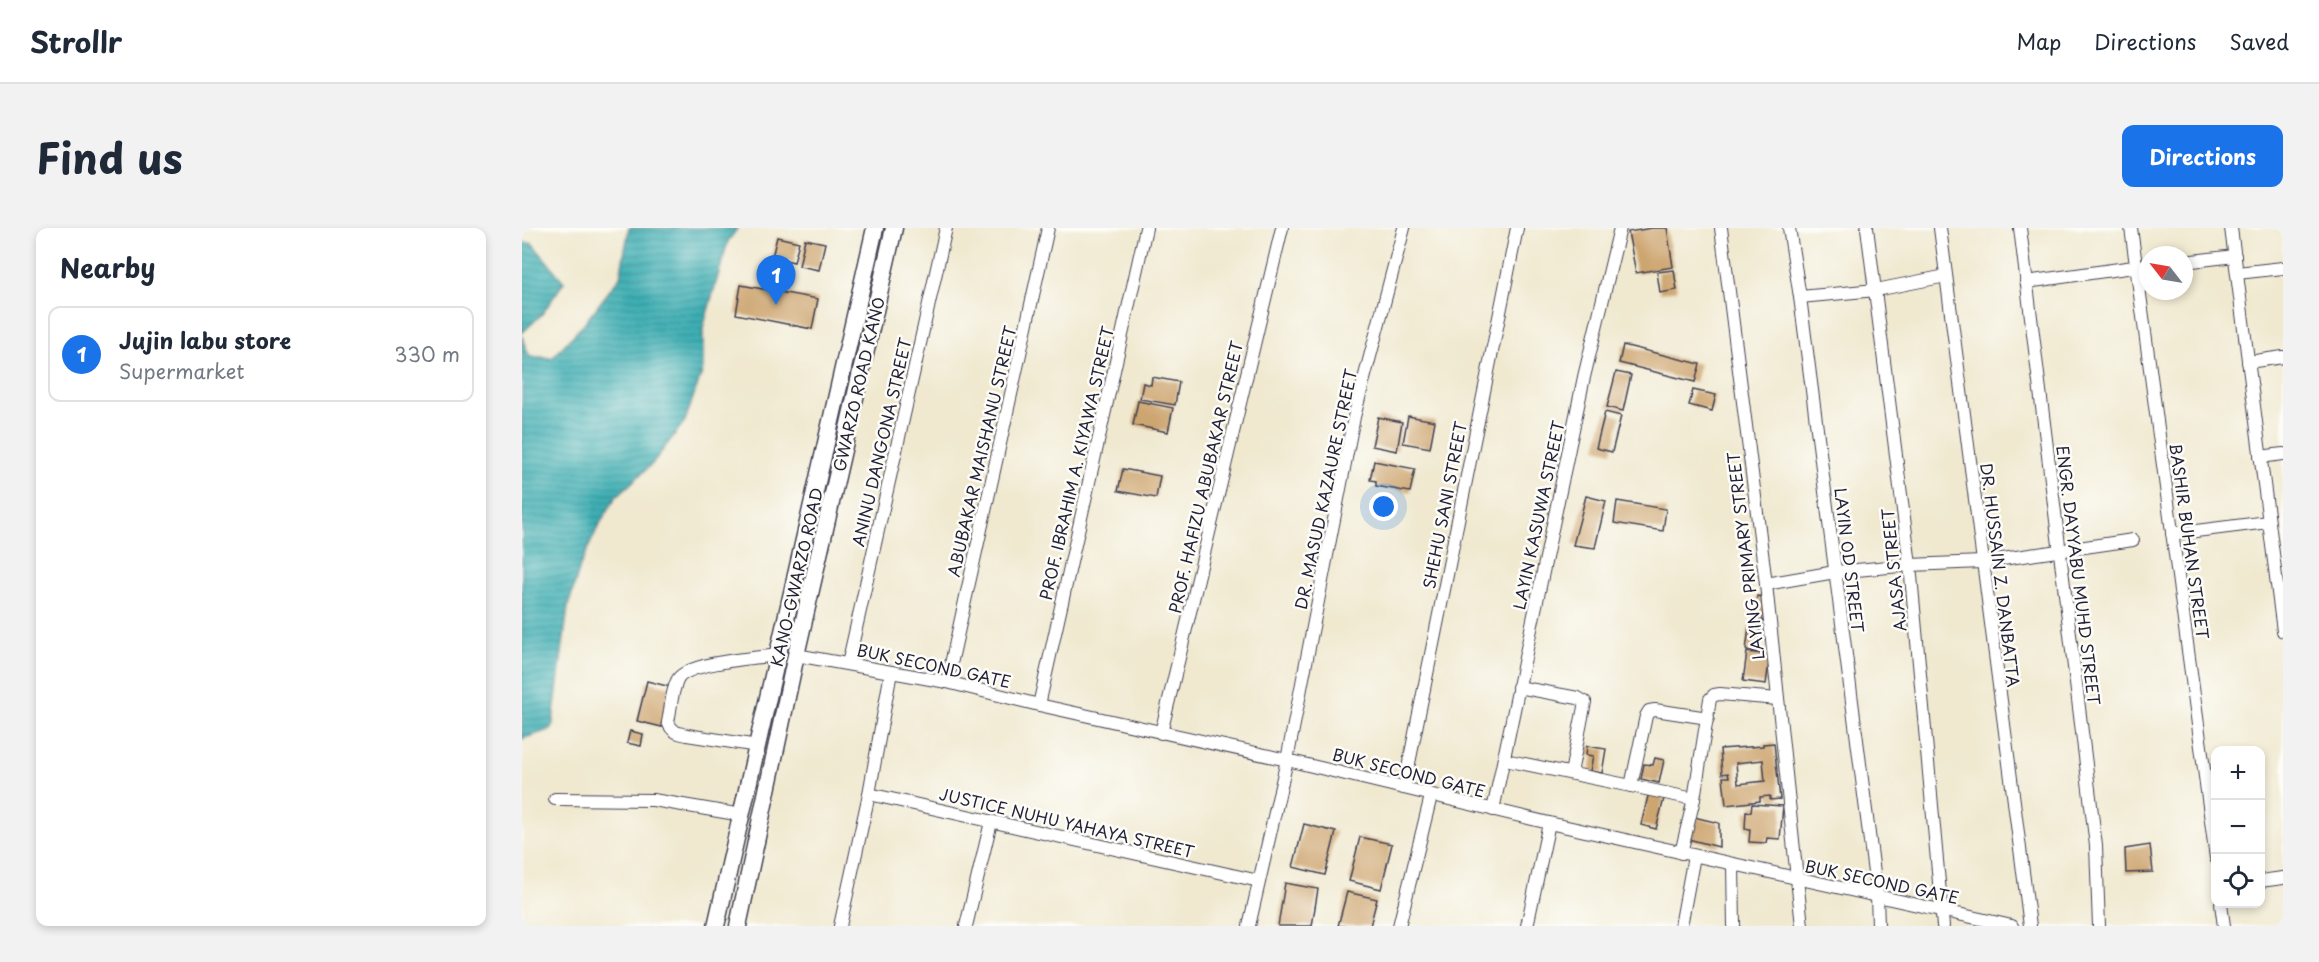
<!DOCTYPE html>
<html lang="en">
<head>
<meta charset="utf-8">
<style>
	body { margin:0; font-family:"Playpen Sans",sans-serif; background:#f2f2f3; color:#1f2937 }
	.controls { position:absolute; right:18px; bottom:18px; display:grid; overflow:hidden; border-radius:12px; box-shadow:0 3px 9px #0003 }
	.controls button { width:54px; height:54px; display:grid; place-items:center; padding:0; border:0; border-bottom:2px solid #e0e1e3; background:#fff; color:#1f2937; font:30px sans-serif }
	.compass { position:absolute; left:1617px; top:18px; width:54px; height:54px; border-radius:50%; background:#fff; box-shadow:0 3px 9px #0003; rotate:301deg }
	.you { position:absolute; left:862px; top:279px; width:21px; height:21px; margin:-15px; border:4px solid #fff; border-radius:50%; background:#1a73e8; box-shadow:0 0 0 9px #1a73e833 }
	.badge { display:grid; place-items:center; width:39px; height:39px; border-radius:50%; background:#1a73e8; color:#fff; font-size:20px; font-weight:700 }
	.pin { position:absolute; translate:-50% -50px; filter:drop-shadow(0 2px 3px #0008) }
	.pin::after { content:''; position:absolute; top:32px; width:21px; height:18px; background:inherit; clip-path:polygon(0 0,100% 0,50% 100%) }
	.list { margin:0; padding:0; list-style:none }
	h2 { display:flex; justify-content:space-between; align-items:center; height:78px; margin:0; padding:0 24px; font-size:26px }
	h2 small { font-size:20px; font-weight:400; color:#747a83 }
	.list li { display:grid; grid-template-columns:39px 1fr auto; gap:18px; align-items:center; box-sizing:border-box; height:96px; margin:0 12px 12px; padding:0 12px; border:2px solid #e0e1e3; border-radius:12px }
	.list b { display:block; font-size:22px; white-space:nowrap }
	.list p { margin:0; font-size:20px; white-space:nowrap; color:#747a83 }
	.list em { font-size:20px; font-style:normal; color:#747a83 }
	.icon { flex:none; width:33px; height:33px; fill:none; stroke:currentColor; stroke-width:2; stroke-linecap:round; stroke-linejoin:round }
	.map { position:relative; flex:none; width:1761px; height:698px; overflow:hidden; border-radius:12px }
	header { display:flex; align-items:center; gap:36px; box-sizing:border-box; height:84px; padding:0 30px; background:#fff; border-bottom:2px solid #e0e1e3 }
	header strong { font-size:28px }
	nav { display:flex; gap:33px; margin-inline-start:auto; font-size:21px }
	.intro { display:flex; align-items:center; justify-content:space-between; box-sizing:border-box; height:144px; padding:0 36px }
	h1 { margin:0; font-size:42px }
	.button { padding:15px 27px; border-radius:12px; background:#1a73e8; color:#fff; font-size:21px; font-weight:700 }
	main { display:flex; gap:36px; padding:0 36px }
	aside { flex:1; background:#fff; border-radius:12px; box-shadow:0 3px 9px #0003 }
	.map>svg:first-child { display:block }
	.water { fill:url(#water-rules); stroke:#306878; stroke-width:1.5 }
	.building { fill:#cda56f; fill-rule:evenodd }
	.lines { fill:none; stroke-linecap:round; stroke-linejoin:round }
	.minor-casing { stroke:#414051; stroke-width:14 }
	.major-casing { stroke:#414051; stroke-width:19 }
	.minor { stroke:#fff; stroke-width:12 }
	.major { stroke:#fff; stroke-width:16 }
	.labels { text-anchor:middle; dominant-baseline:central; stroke-width:5; stroke-linejoin:round; paint-order:stroke }
	.street-label { font-size:16px; fill:#22223b; stroke:#fdfcf7 }
</style>
</head>
<body>
<header>
<strong>Strollr</strong>
<nav><a>Map</a><a>Directions</a><a>Saved</a></nav>
</header>
<div class="intro"><h1>Find us</h1><a class="button">Directions</a></div>
<main>
<aside>
<h2>Nearby<small></small></h2>
<ul class="list">
<li><span class="badge">1</span><div><b>Jujin labu store</b><p>Supermarket</p></div><em>330 m</em></li>
</ul>
</aside>
<div class="map">
<svg width="1761" height="698" viewBox="0 0 1761 698">
	<defs>
		<pattern id="water-rules" width="6" height="5" patternUnits="userSpaceOnUse" patternTransform="scale(1.5)"><rect width="6" height="5" fill="#3dafb4"/><path d="M0 2.5h6" fill="none" stroke="#338e94"/></pattern>
	</defs>
	<rect width="100%" height="100%" fill="#fdfcf7"/>
	<filter id="ink" filterUnits="userSpaceOnUse"><feTurbulence type="fractalNoise" baseFrequency=".0167" numOctaves="2"/><feDisplacementMap in="SourceGraphic" scale="12" xChannelSelector="R" yChannelSelector="G"/><feConvolveMatrix kernelMatrix="1 2 1 2 8 2 1 2 1" color-interpolation-filters="sRGB"/></filter>
	<filter id="wash" filterUnits="userSpaceOnUse"><feTurbulence type="fractalNoise" baseFrequency=".008" numOctaves="4" result="noise"/><feDisplacementMap in="SourceGraphic" scale="24" xChannelSelector="R" yChannelSelector="G"/><feGaussianBlur stdDeviation="1.35" result="paint"/><feColorMatrix in="noise" values="0 0 0 0 0 0 0 0 0 0 0 0 0 0 0 0 0 1.4 0 .05"/><feComposite in="paint" operator="in"/></filter>
	<g filter="url(#wash)">
		<rect width="100%" height="100%" fill="#f0e9d0"/>
		<g class="water">
			<polygon points="107,0 216,0 206,13 181,100 181,141 163,193 130,236 93,270 76,299 58,338 46,379 30,501 0,511 0,108 7,128 30,130 61,97 98,49"/>
			<polygon points="0,15 10,15 42,54 20,86 0,105"/>
		</g>
		<g id="blocks">
			<g class="building">
				<polygon points="1130,0 1145,0 1151,39 1114,45 1106,4"/>
				<polygon points="255,9 277,14 272,34 250,29"/>
				<polygon points="283,11 303,15 297,42 277,38"/>
				<polygon points="1152,42 1155,62 1138,65 1135,44"/>
				<polygon points="219,57 296,71 290,101 214,86"/>
				<polygon points="1101,117 1178,136 1173,154 1097,135"/>
				<polygon points="1094,144 1109,147 1101,183 1085,179"/>
				<polygon points="630,149 657,154 653,177 618,171 621,155 629,157"/>
				<polygon points="1171,162 1194,167 1190,183 1167,177"/>
				<polygon points="616,173 651,180 646,204 611,197"/>
				<polygon points="1083,184 1099,188 1090,224 1074,220"/>
				<polygon points="886,188 913,193 908,220 881,215"/>
				<polygon points="856,189 880,194 875,223 850,218"/>
				<polygon points="852,233 893,241 888,264 854,258 854,253 848,252"/>
				<polygon points="601,241 638,248 634,270 596,263"/>
				<polygon points="1064,268 1084,273 1073,320 1051,317"/>
				<polygon points="1095,273 1144,281 1141,303 1092,295"/>
				<polygon points="1235,368 1244,369 1241,393 1231,392"/>
				<polygon points="1227,399 1238,400 1235,424 1224,422"/>
				<polygon points="1225,424 1248,427 1244,456 1221,453"/>
				<polygon points="125,453 149,459 140,499 115,493"/>
				<polygon points="108,503 121,506 119,518 105,515"/>
				<path d="M1252,515l6,56 -10,1v-4l-10,1v4l-34,4 -3,-28h6l-1,-4 -6,1 -2,-25 43,-3v-2zM1241,532l2,21 -27,3 -2,-21z"/>
				<polygon points="1065,518 1084,521 1080,545 1068,543 1071,528 1064,527"/>
				<polygon points="1133,530 1142,532 1137,555 1119,551 1122,536 1131,537"/>
				<polygon points="1127,564 1143,567 1134,601 1119,597"/>
				<polygon points="1230,576 1261,578 1258,611 1245,610 1244,615 1227,614 1228,602 1223,601 1224,583 1229,584"/>
				<polygon points="1172,589 1197,595 1197,619 1166,611"/>
				<polygon points="782,596 814,604 803,647 771,639"/>
				<polygon points="838,609 870,616 859,661 827,653"/>
				<polygon points="1628,617 1631,644 1604,645 1603,621"/>
				<polygon points="763,655 796,661 790,698 756,698"/>
				<polygon points="825,664 855,671 848,698 816,698"/>
			</g>
		</g>
	</g>
	<g filter="url(#ink)">
		<use href="#blocks" fill-opacity="0" stroke="#414051" stroke-width="1.5"/>
		<g class="lines">
			<defs>
				<g id="minor">
					<polyline points="1199,0 1244,356 1280,698"/>
					<polyline points="1267,0 1278,69 1355,668 1356,698"/>
					<polyline points="1345,0 1388,337 1421,698"/>
					<polyline points="1418,0 1508,698"/>
					<polyline points="1498,0 1574,618 1577,698"/>
					<polyline points="1609,0 1694,630"/>
					<polyline points="1709,0 1761,403"/>
					<polyline points="1662,34 1713,28"/>
					<polyline points="1715,45 1761,40"/>
					<polyline points="1504,54 1626,37"/>
					<polyline points="1278,69 1354,62 1424,48"/>
					<polyline points="1726,134 1761,129"/>
					<polyline points="1738,229 1761,226"/>
					<polyline points="1650,306 1746,294"/>
					<polyline points="1244,356 1313,344 1388,337 1460,334 1611,312"/>
					<polyline points="274,427 425,454 517,477 765,532 1027,595 1490,698"/>
					<polyline points="326,436 424,0"/>
					<polyline points="425,454 526,0"/>
					<polyline points="996,459 1056,470 1063,474 1049,545"/>
					<polyline points="517,477 624,0"/>
					<polyline points="639,505 760,0"/>
					<path d="M236,518l-71,-11c-10,-2 -15,-3 -19,-13 3,-13 3,-29 9,-41 7,-19 81,-23 101,-26"/>
					<polyline points="983,532 1172,571"/>
					<polyline points="1109,558 1124,488 1127,483 1133,482 1186,490"/>
					<polyline points="882,560 995,0"/>
					<polyline points="347,566 737,653"/>
					<polyline points="33,571 131,572 220,587"/>
					<polyline points="971,582 1062,149 1098,0"/>
					<polyline points="1159,625 1172,571 1188,471 1192,467 1198,466 1256,471"/>
					<polyline points="1211,637 1212,698"/>
					<polyline points="1738,653 1761,650"/>
					<polyline points="1699,676 1702,698"/>
					<polyline points="318,698 347,566 369,444"/>
					<polyline points="444,698 469,594"/>
					<polyline points="727,698 765,532 832,189 882,0"/>
					<polyline points="877,698 909,568"/>
					<polyline points="1005,698 1027,595"/>
					<polyline points="1159,698 1172,628"/>
				</g>
				<g id="major">
					<polyline points="194,698 353,0"/>
					<polyline points="216,698 274,427 372,0"/>
				</g>
			</defs>
			<use href="#minor" class="minor-casing"/>
			<use href="#major" class="major-casing"/>
			<use href="#minor" class="minor"/>
			<use href="#major" class="major"/>
		</g>
	</g>
	<g class="labels">
		<g class="street-label">
			<text transform="translate(336 156) rotate(-77)">GWARZO ROAD KANO</text>
			<text transform="translate(359 214) rotate(-77)">ANINU DANGONA STREET</text>
			<text transform="translate(459 223) rotate(-77)">ABUBAKAR MAISHANU STREET</text>
			<text transform="translate(554 235) rotate(-77)">PROF. IBRAHIM A. KIYAWA STREET</text>
			<text transform="translate(683 249) rotate(-77)">PROF. HAFIZU ABUBAKAR STREET</text>
			<text transform="translate(803 261) rotate(-78)">DR. MASUD KAZAURE STREET</text>
			<text transform="translate(922 277) rotate(-79)">SHEHU SANI STREET</text>
			<text transform="translate(1016 287) rotate(-78)">LAYIN KASUWA STREET</text>
			<text transform="translate(1668 313) rotate(82)">BASHIR BUHAN STREET</text>
			<text transform="translate(1223 328) rotate(-97)">LAYING PRIMARY STREET</text>
			<text transform="translate(1328 332) rotate(83)">LAYIN OD STREET</text>
			<text transform="translate(1371 342) rotate(-96)">AJASA STREET</text>
			<text transform="translate(1479 347) rotate(83)">DR. HUSSAIN Z. DANBATTA</text>
			<text transform="translate(1557 347) rotate(83)">ENGR. DAYYABU MUHD STREET</text>
			<text transform="translate(274 349) rotate(-77)">KANO-GWARZO ROAD</text>
			<text transform="translate(412 437) rotate(12)">BUK SECOND GATE</text>
			<text transform="translate(887 544) rotate(14)">BUK SECOND GATE</text>
			<text transform="translate(545 594) rotate(13)">JUSTICE NUHU YAHAYA STREET</text>
			<text transform="translate(1360 653) rotate(12)">BUK SECOND GATE</text>
		</g>
	</g>
</svg>
<div class="controls">
<button>+</button>
<button>−</button>
<button><svg class="icon" aria-label="locate" viewBox="0 0 24 24"><circle cx="12" cy="12" r="6"/><path d="M12 2v4M12 18v4M2 12h4M18 12h4"/></svg></button>
</div>
<svg class="compass" viewBox="-18 -18 36 36"><path d="M0-13l5 13h-10z" fill="#e53935"/><path d="M0 13l5-13h-10z" fill="#747a83"/></svg>
<div class="you"></div>
<div class="pin badge" style="left:254px;top:77px">1</div>
</div>
</main>
</body>
</html>
